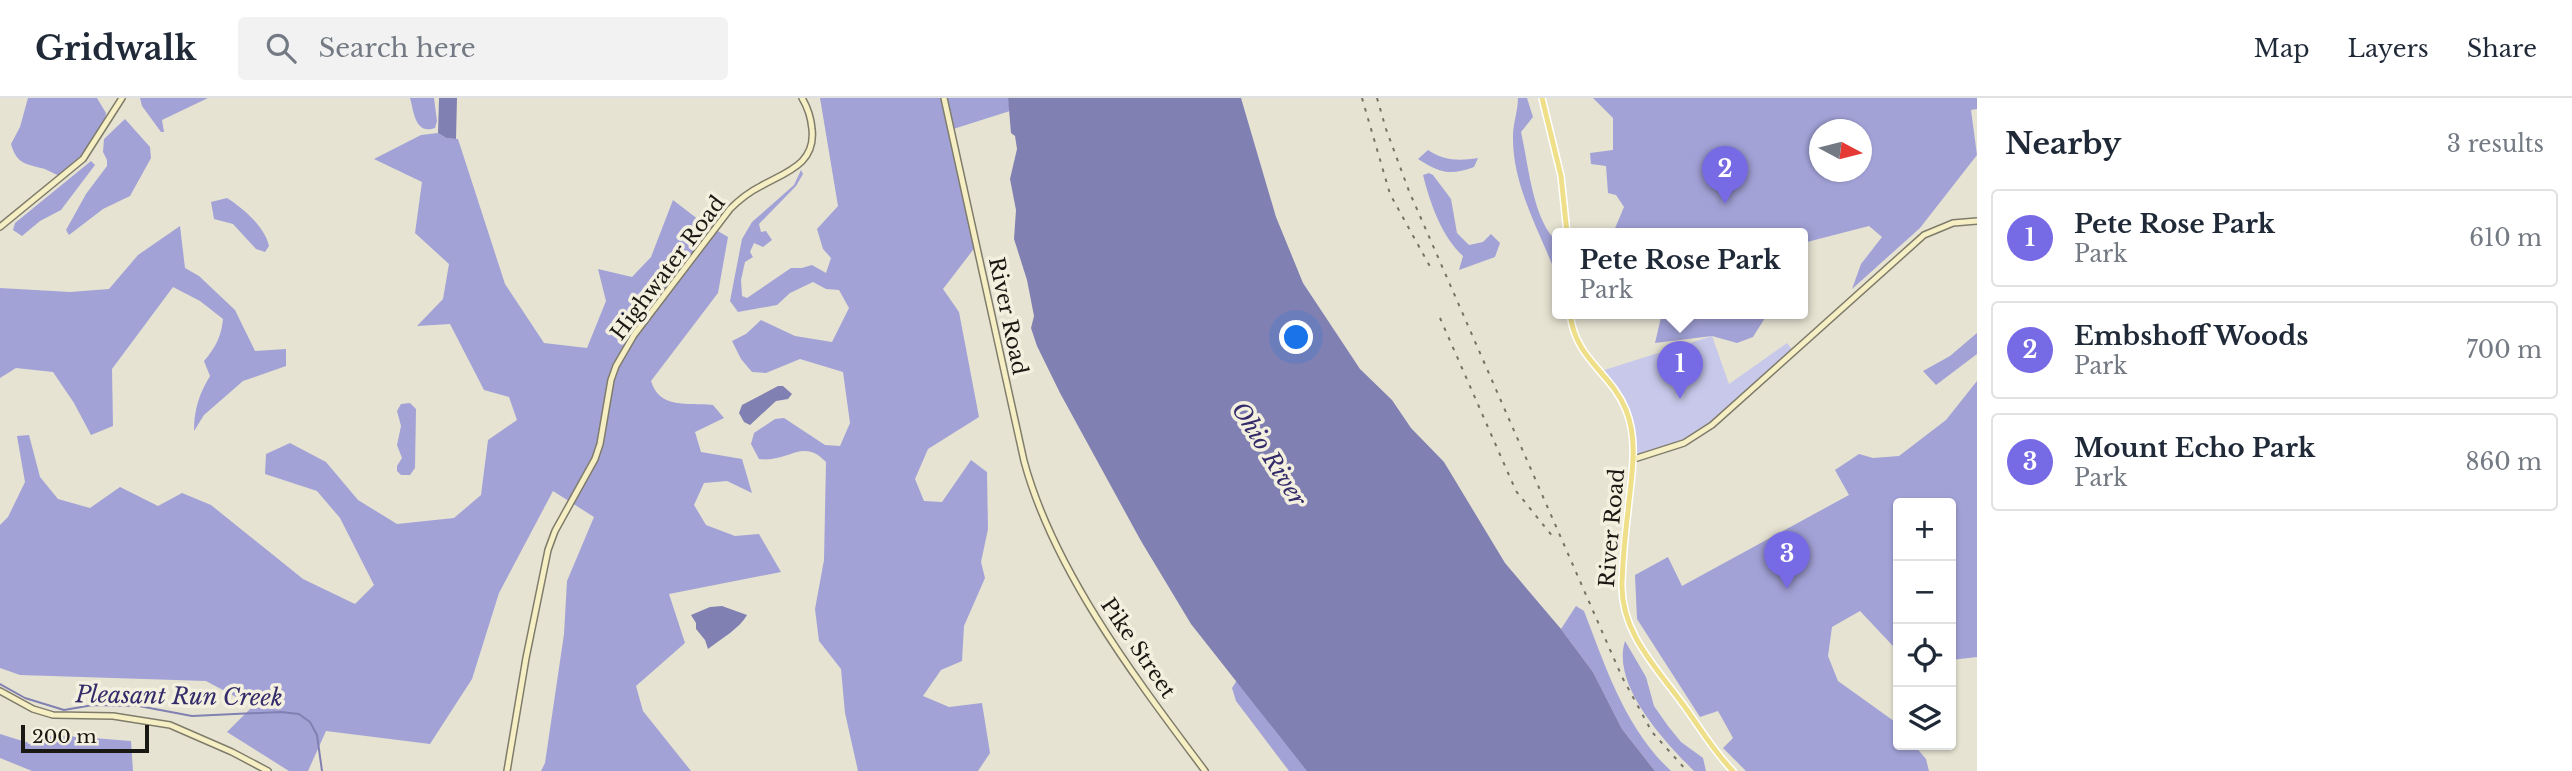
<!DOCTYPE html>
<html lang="en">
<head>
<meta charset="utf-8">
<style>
	body { margin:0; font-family:"Libre Baskerville",serif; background:#f2f2f3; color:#1f2937 }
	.controls { position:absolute; right:21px; bottom:21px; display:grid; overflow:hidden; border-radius:7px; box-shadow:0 2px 5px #0004 }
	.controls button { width:63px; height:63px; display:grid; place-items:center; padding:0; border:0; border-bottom:2px solid #e0e1e3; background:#fff; color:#1f2937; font:35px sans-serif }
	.compass { position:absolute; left:1809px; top:21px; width:63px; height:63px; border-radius:50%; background:#fff; box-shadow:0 2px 5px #0004; rotate:97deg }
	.scale { position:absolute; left:21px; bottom:18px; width:128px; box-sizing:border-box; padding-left:7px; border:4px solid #1a1812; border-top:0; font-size:19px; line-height:24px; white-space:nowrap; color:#1a1812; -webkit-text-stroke:5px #f4f0df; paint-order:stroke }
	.you { position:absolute; left:1297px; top:240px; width:24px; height:24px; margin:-18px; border:5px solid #fff; border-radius:50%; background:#1a73e8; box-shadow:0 0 0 10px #1a73e833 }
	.badge { display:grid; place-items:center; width:46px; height:46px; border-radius:50%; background:#776ae5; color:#fff; font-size:23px; font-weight:700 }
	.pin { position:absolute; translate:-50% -58px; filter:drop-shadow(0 2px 4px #0008) }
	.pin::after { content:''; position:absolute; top:37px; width:24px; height:21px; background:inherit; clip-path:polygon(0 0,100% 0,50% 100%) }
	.popup { position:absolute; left:1552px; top:130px; width:256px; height:91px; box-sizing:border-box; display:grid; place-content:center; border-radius:7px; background:#fff; filter:drop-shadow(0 2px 5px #0005); font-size:23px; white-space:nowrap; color:#747a83 }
	.popup b { font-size:26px; color:#1f2937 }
	.popup::after { content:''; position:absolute; left:50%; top:100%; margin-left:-14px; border:14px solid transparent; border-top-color:#fff }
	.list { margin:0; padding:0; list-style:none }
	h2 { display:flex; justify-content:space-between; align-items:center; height:91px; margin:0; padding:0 28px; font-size:30px }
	h2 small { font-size:23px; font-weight:400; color:#747a83 }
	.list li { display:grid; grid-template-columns:46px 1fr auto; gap:21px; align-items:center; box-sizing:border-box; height:98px; margin:0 14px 14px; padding:0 14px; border:2px solid #e0e1e3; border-radius:7px }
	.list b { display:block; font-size:26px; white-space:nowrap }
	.list p { margin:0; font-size:23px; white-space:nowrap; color:#747a83 }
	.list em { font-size:23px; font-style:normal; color:#747a83 }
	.icon { flex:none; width:38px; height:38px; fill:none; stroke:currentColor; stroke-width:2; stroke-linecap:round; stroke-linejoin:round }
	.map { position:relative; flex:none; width:1977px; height:673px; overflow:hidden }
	header { display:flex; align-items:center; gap:42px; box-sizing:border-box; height:98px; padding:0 35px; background:#fff; border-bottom:2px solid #e0e1e3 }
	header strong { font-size:33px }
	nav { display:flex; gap:38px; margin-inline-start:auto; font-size:24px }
	.search { width:490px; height:63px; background:#f2f2f3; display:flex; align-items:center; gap:18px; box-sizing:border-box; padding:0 24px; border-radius:7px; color:#747a83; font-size:26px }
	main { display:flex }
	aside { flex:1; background:#fff }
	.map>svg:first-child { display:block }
	.green { fill:#c8c8ea }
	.forest { fill:#a2a2d7; fill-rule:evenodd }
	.water { fill:#8180b2 }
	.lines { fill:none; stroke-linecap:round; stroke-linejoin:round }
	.stream { stroke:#8180b2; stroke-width:2 }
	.secondary-casing { stroke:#7f7c6c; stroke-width:8 }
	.primary-casing { stroke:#fff; stroke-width:8 }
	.secondary { stroke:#f7efc4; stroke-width:5 }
	.primary { stroke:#efdf89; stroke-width:5 }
	.rail { stroke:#757368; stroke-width:2; stroke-dasharray:3.5 7; stroke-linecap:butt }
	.labels { text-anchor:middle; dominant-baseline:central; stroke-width:7; stroke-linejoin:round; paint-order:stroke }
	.street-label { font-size:21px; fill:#1a1812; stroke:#f4f0df }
	.water-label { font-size:23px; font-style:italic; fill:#332b6a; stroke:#f4f0df }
</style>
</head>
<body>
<header>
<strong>Gridwalk</strong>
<div class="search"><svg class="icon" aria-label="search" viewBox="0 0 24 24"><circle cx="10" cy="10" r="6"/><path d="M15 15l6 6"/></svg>Search here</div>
<nav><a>Map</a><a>Layers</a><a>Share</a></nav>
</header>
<main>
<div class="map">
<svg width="1977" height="673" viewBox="0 0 1977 673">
	<rect width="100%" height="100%" fill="#e6e3d2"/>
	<path class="green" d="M1712,238l17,48 58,-41 6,8 -81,74 -28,18 -50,16c-3,-40 -9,-57 -36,-87z"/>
	<g class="forest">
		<path d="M28,0h69l9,15 -1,6c-12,20 -25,46 -47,56 -6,-2 -11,-6 -17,-7 -17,-4 -25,-6 -30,-24l9,-17z"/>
		<polygon points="140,0 208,0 162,22 164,34 161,34 142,8"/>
		<path d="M410,0h24l3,23 -2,7c-20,7 -21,-16 -25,-30z"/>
		<path d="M820,0h188l2,13 -60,19 26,116 -33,43 16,23 20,105 -51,32 -13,30 9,22 18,1 29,-42 16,12 1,57 -7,33 4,16 -21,48 -2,35 -21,9 -18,26 26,11 33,-4 8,50 -12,18h-120l-13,-58 -4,-44 -22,-28 -4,-32 9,-49 2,-98c-24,-25 -37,1 -67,-3l-8,-15 3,-11 21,-14 9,-1 41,27 15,1 10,-23 -7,-51 -43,-13 -34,14 -14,-1 -11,-13 -9,-18 14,-7 15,-14 34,16 37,6 17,-34 -10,-18 -13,-1 -13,-7 -23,11 -13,12 -39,7 -8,-11 12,-62 10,-17 42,-37 7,-15 2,4 -7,12 -37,38 2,8 5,-1 6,9 -9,7 -9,-4 -4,9 3,5 -8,5 -4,18 1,16 5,2 44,-30h11l10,-3 14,8 5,-15 -8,-9 -6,-20 21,-23z"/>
		<path d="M1518,0h9l6,19 -12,15c7,30 12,90 36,109v36c-17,-46 -45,-91 -44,-141 0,-13 5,-25 5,-38z"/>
		<path d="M1593,0h384v11l-6,1 6,45 -57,73 -68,61 9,-25 21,-27 -13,-11 -66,17 -1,-10h-189l11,-26 -8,-12 -8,-2 -2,-27 -15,-2 -1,-11 23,-3v-32zM1820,32h42v42h-42z"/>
		<polygon points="125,21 150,49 151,60 130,98 103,111 69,137 66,132 86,96 107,68 107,62 103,54 104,41"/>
		<path d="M438,35l8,5 12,1 47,145 39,59 43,5 19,-47 -8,-32 34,8 19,-20 22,-57 26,20 29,17 -10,56 -67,88c9,29 36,21 62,24l11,13 -29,14 6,20 41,7 10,34 -25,-12 -23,2 -10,22 12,20 29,11 24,-2 22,38 -112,22 16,49 -49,43 7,25 48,60h-150l4,-8 19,-129 3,-53 27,-64 -41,-26 -54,102 -27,86 -42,65 -104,-13 -18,40h-19l-62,-39 26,-26 -47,-25 -186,-6 -20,-7v-143l8,-8 17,-35 -8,-46 12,-1 11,42 18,22 32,9 30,-21 38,19 24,-13 29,12 92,74 52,25 19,-19 -34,-67 -23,-27 -52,-17 1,-20 24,-11 36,19 32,38 39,24 57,-6 27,-23 7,-55 29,-20 -8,-23 -25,-7 -34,-66 -33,2 26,-27 6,-35 -34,-31 7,-51 -48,-23 47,-24z"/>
		<path d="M1428,52c16,11 31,11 50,8l-4,9c-24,9 -34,6 -56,-8z"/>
		<polygon points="91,63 95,67 61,112 40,123 22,138 13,132 15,125"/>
		<path d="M1429,75l4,2 18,24 6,34 12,12 14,-3 8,-8 9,9 -5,14 -36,13 4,-14c-21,-19 -33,-53 -40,-81z"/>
		<path d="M227,100c16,10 38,29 42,48l-4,6 -9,-3 -23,-25 -19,-5 -3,-17z"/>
		<path d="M180,128l5,42 14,8 36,34 20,41 31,-2v17l-43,15 -39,34 -10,16c0,-21 5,-37 16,-55l-6,-15c12,-14 17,-24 19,-42l-23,-18 -27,-14 -61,82 1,57 -22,9 -17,-32 -21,-31 -37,-4 -16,10v-90l70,4 39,-3 29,-34z"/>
		<polygon points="1662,215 1768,215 1753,239 1737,245 1712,238 1655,245"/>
		<polygon points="1977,235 1977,256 1936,287 1923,273 1950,258"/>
		<polygon points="1977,283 1977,559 1951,562 1951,405 1898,405 1898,560 1893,548 1860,513 1832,529 1828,558 1838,583 1898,626 1898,647 1914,647 1926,661 1929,673 1746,673 1723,650 1733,640 1718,613 1700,619 1637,521 1635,477 1668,459 1682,488 1849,397 1835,372 1859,356 1873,360 1899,358 1946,322"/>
		<polygon points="410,305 416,311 415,370 410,377 401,377 397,373 397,368 402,360 397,347 401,328 397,313 401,306"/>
		<path d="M1576,508l8,5c22,57 41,117 87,160h-16l-33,-42 -29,-57 -32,-43z"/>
		<path d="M1625,543l21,36 8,29 14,20 13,16 22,16 3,13h-12c-29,-29 -83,-86 -69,-130z"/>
		<polygon points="1239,579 1319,673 1289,673 1236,603 1232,590"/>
		<polygon points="0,636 29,645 55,637 131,643 133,673 32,673 0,660"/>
	</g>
	<g class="water">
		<polygon points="439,0 457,0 456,41 446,40 438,35"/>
		<polygon points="1008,0 1241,0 1276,119 1303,185 1360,271 1392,302 1411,330 1444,364 1505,465 1561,531 1593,574 1622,631 1655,673 1307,673 1191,526 1141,443 1060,295 1037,248 1031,230 1034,218 1027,182 1014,141 1016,112 1010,81 1017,51 1015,38 1011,35"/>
		<polygon points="778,288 783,288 792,296 788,301 776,303 750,327 744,324 739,315 742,307"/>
		<path d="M722,508l25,9c-7,13 -26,24 -39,34l-3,-9 -9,-11v-6l-5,-8 19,-8z"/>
	</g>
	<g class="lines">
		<polyline class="stream" points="0,586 25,600 64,612 93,607 139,608 192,618 281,614 299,616 310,624 317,637 322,673"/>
		<defs>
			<g id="secondary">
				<path d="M944,0l80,363c30,111 113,219 181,310"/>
				<polyline points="0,129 83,61 122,0"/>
				<polyline points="1634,361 1684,345 1712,327 1924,137 1953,125 1977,123"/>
				<polyline points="0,593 33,611 53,617 113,618 170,627 232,654 268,673"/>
				<path d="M507,673l19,-113 22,-108 7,-19 40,-72 5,-15 11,-64 5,-14 18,-31 96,-126c9,-9 19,-17 31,-23 25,-14 55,-22 51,-57 -1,-11 -4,-21 -10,-31"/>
			</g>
			<g id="primary">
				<polyline points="1542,0 1561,78 1567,135"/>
				<path d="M1570,215c5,47 41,59 56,97 13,32 5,68 2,101 -3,24 -5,47 -6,71 -2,52 37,88 65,128 15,21 28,43 46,61"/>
			</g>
		</defs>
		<use href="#secondary" class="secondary-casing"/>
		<use href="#primary" class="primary-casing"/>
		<use href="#secondary" class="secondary"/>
		<use href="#primary" class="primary"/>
		<g class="rail">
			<polyline points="1362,0 1390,96 1433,174"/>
			<polyline points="1377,0 1386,31 1409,93 1622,579 1652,634 1687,673"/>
			<polyline points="1440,220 1516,393 1553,439"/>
		</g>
	</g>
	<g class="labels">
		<g class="street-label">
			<text transform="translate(668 170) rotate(-53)">Highwater Road</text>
			<text transform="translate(1008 218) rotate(78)">River Road</text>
			<text transform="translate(1612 430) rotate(-85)">River Road</text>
			<text transform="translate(1138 550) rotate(56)">Pike Street</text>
		</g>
		<g class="water-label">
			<text transform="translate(1269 356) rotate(58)">Ohio River</text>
			<text transform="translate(179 598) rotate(1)">Pleasant Run Creek</text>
		</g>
	</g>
</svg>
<div class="controls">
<button>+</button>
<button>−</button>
<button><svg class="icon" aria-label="locate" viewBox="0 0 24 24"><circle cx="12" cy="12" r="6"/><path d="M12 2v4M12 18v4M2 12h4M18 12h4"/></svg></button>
<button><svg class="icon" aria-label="layers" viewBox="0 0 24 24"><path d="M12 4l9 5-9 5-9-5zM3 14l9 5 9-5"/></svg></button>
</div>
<svg class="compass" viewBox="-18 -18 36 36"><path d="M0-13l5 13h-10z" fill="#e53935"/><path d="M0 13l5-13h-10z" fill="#747a83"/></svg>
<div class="scale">200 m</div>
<div class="you"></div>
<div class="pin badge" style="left:1680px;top:301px">1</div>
<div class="popup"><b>Pete Rose Park</b>Park</div>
<div class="pin badge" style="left:1725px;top:106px">2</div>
<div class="pin badge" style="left:1787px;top:491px">3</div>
</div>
<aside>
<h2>Nearby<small>3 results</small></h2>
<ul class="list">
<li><span class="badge">1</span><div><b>Pete Rose Park</b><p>Park</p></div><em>610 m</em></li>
<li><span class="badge">2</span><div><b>Embshoff Woods</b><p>Park</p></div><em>700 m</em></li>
<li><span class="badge">3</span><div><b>Mount Echo Park</b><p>Park</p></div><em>860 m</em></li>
</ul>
</aside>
</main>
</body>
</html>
